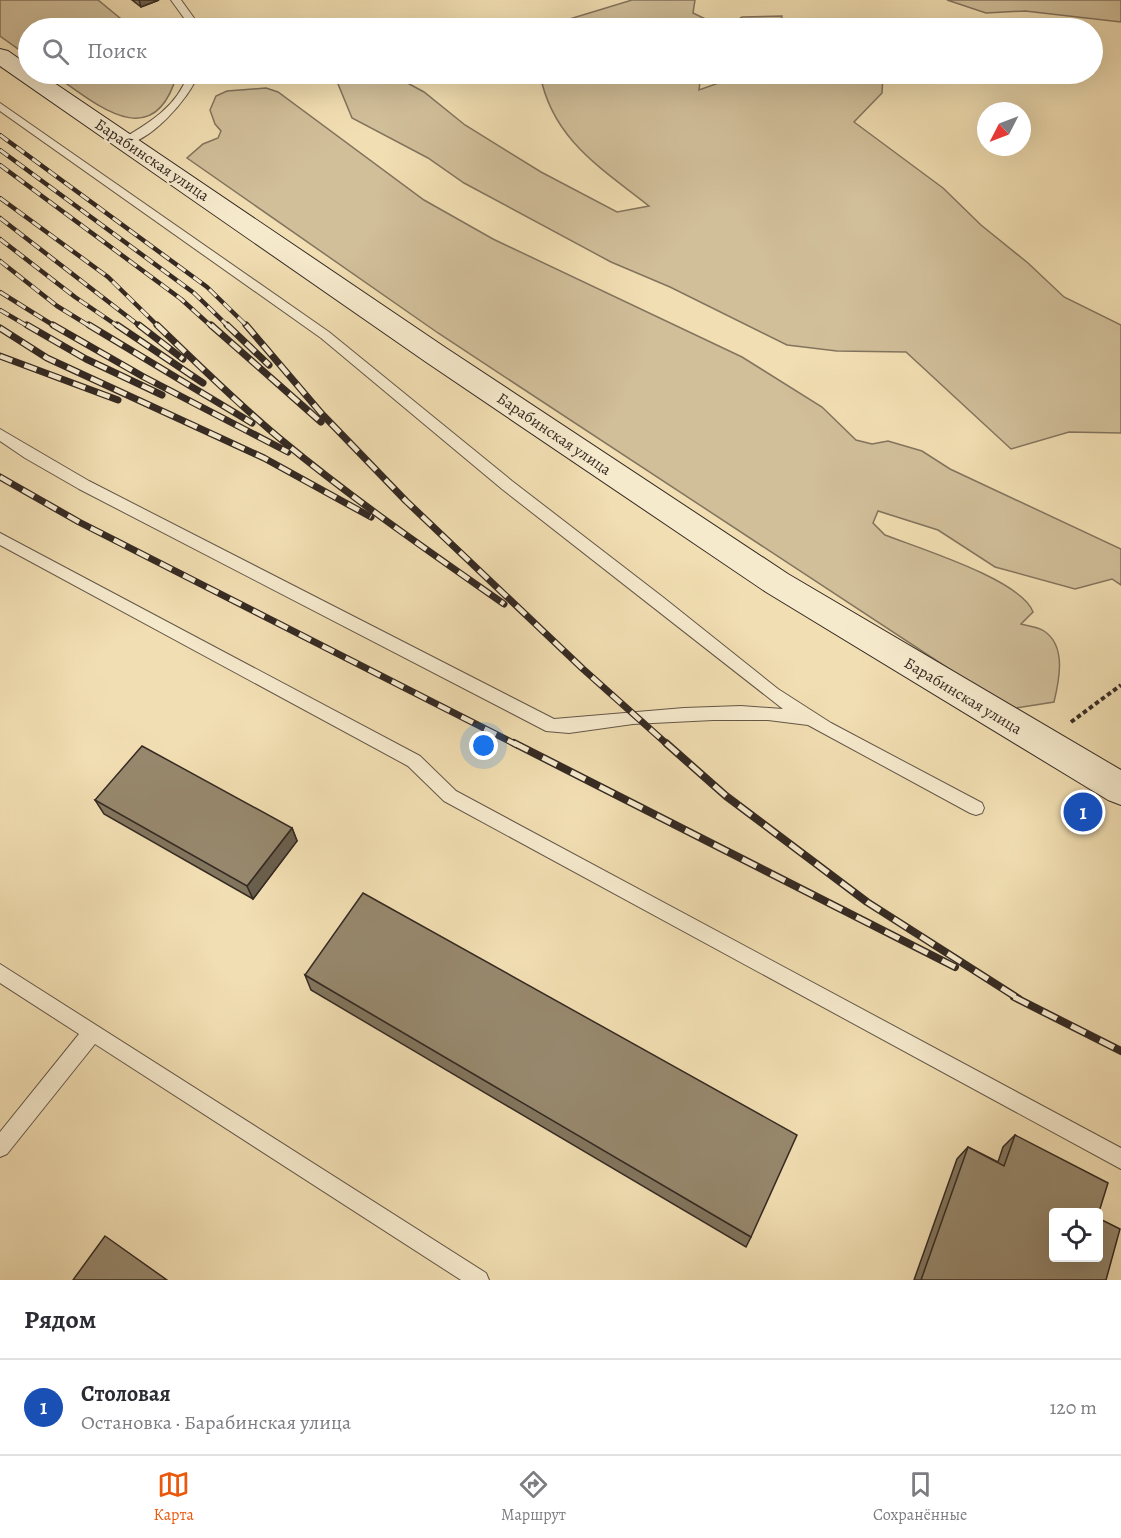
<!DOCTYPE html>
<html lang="ru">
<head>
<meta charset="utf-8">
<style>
	body { margin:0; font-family:Alegreya,serif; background:#f2f2f3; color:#2b2b33 }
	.controls { position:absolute; right:18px; bottom:18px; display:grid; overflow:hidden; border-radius:6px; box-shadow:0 6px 24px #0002 }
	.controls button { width:54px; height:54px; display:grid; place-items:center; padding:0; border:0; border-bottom:2px solid #e1e1e2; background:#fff; color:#2b2b33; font:30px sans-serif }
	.compass { position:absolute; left:977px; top:102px; width:54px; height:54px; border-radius:50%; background:#fff; box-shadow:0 6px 24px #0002; rotate:228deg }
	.you { position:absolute; left:484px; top:746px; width:21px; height:21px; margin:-15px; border:4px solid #fff; border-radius:50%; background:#1a73e8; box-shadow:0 0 0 9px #1a73e833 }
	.badge { display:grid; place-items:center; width:39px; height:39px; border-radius:50%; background:#ea580c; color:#fff; font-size:20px; font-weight:700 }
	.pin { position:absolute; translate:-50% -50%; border:3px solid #fff; box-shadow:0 2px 6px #0006 }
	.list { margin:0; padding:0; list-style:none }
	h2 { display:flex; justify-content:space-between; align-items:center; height:78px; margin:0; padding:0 24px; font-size:26px }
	h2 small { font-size:20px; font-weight:400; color:#7c7c81 }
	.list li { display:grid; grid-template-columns:39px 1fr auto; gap:18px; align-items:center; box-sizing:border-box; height:96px; padding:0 24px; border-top:2px solid #e1e1e2 }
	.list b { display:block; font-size:22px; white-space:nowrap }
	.list p { margin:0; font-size:20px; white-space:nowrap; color:#7c7c81 }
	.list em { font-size:20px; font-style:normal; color:#7c7c81 }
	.icon { flex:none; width:33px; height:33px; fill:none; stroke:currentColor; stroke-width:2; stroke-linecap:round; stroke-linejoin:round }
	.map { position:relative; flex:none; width:1121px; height:1280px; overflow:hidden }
	.search { position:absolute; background:#fff; box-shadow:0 6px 24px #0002; left:18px; right:18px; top:18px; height:66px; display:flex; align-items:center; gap:15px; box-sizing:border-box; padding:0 21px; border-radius:33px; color:#7c7c81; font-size:22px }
	.sheet { height:174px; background:#fff }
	nav { display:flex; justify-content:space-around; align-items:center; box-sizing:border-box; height:84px; border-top:2px solid #e1e1e2; background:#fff; font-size:16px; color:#7c7c81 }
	nav a { display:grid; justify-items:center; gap:3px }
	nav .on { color:#ea580c }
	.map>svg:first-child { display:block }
	.green { fill:#d1bf9a; stroke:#83745e; stroke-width:1.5 }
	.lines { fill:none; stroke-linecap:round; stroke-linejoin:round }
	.service-casing { stroke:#645747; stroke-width:2 }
	.secondary-casing { stroke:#352a23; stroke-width:2 }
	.path { stroke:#352a23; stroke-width:4; stroke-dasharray:4.5 3; stroke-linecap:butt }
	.service { fill:#f6eacd; fill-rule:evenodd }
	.secondary { fill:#f6eacd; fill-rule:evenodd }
	.rail-far2-casing { stroke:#352a23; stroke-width:4.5 }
	.rail-far1-casing { stroke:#352a23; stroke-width:7 }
	.rail-casing { stroke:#352a23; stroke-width:8 }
	.rail-far2 { stroke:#f6eacd; stroke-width:3; stroke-dasharray:10; stroke-linecap:butt }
	.rail-far1 { stroke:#f6eacd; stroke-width:4.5; stroke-dasharray:13; stroke-linecap:butt }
	.rail { stroke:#f6eacd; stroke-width:5; stroke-dasharray:16; stroke-linecap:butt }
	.wall { fill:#82755e; stroke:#352a23; stroke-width:1.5 }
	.shaded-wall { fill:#6a5f4c; stroke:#352a23; stroke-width:1.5 }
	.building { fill:#97886d; stroke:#352a23; stroke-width:1.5 }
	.labels { text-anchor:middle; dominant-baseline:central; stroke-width:4.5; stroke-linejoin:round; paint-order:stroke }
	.street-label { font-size:16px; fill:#352a23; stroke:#f6eacd }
</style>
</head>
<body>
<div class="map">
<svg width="1121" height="1280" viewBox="0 0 1121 1280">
	<rect width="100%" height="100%" fill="#f1deb2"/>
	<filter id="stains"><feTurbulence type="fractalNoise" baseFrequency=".00333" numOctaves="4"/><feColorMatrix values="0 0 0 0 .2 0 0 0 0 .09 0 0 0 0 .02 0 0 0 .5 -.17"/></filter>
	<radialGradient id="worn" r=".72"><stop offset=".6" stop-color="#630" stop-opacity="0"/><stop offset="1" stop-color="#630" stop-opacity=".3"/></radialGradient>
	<g class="green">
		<polygon points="0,0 98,0 132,28 28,28 28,56 0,36"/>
		<polygon points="632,0 695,0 693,13 724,28 540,28"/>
		<polygon points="947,0 1121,0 1121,22 1025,11 986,13"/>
		<polygon points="782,16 780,28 725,28 742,17"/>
		<path d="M53,74h124c-23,83 -82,29 -124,0z"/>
		<path d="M345,74h46l33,18 41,33 76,47 76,40 32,-6c-48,-38 -97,-67 -109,-132h161l-2,16 45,-16h139l-1,19 -28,29 89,66 38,37 47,38 36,34 57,28v108l-52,-1 -58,17 -105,-97 -69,-1 -50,-6 -117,-58 -59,-25 -147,-79 -36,-25 -76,-40 -16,-39z"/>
		<path d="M266,88l12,4 146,108 69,39 249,118 80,50 34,33 16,4 16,-3 34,10 28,18 171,80v36l-9,-6 -37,10 -80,-22 -57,-37 -60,-19 -5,12 12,12c33,13 137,45 148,77l-12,12c6,2 17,3 23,7 23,15 15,50 10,71l-38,6 -18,-7 -560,-368 -251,-175 16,-14 15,-6 3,-7 -6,-7 -5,-14 6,-14 11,-5z"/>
	</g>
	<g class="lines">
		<defs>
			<g id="service">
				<polygon points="171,0 181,0 194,18 197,28 187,28 184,18"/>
				<path d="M188,74h10c-7,23 -52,74 -78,70v-4c28,-16 58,-34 68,-66z"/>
				<polygon points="0,103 329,332 512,481 664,598 778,689 831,723 982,803 984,808 982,813 976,815 970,813 808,725 768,720 713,720 633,724 569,733 546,731 79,489 25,458 0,441 0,429 89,481 554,719 684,708 741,706 783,709 502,489 321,338 0,111"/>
				<polygon points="0,533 420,756 456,791 1121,1148 1121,1169 444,801 408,766 0,545"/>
				<polygon points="0,964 486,1273 489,1280 461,1280 95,1044 7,1154 0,1157 0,1132 79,1034 0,983"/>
			</g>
			<polygon id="secondary" points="0,49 8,51 28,65 28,74 41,74 446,348 788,574 1121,770 1121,805 1108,800 766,592 426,362 0,66"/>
		</defs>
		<use href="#service" class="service-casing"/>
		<use href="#secondary" class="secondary-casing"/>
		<polyline class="path" points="1071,722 1121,685"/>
		<use href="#service" class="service"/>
		<use href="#secondary" class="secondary"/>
		<defs>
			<g id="rail-far2">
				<polyline points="0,135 207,287 248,327"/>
				<polyline points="0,150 194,293 229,327"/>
				<polyline points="0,165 181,299 212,327"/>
				<polyline points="0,198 108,277 159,327"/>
				<polyline points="0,218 141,327"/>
				<polyline points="0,239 75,297 119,327"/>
				<polyline points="0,261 57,306 91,327"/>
				<polyline points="0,292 56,327"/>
				<polyline points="0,310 29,327"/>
			</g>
			<g id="rail-far1">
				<polyline points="27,325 86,359 162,395"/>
				<polyline points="53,325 142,376 288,452"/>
				<polyline points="89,325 252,423"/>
				<polyline points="117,325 203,383"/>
				<polyline points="139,325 183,359"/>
				<path d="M157,325c42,40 83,81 127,117 70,58 146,110 220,162"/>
				<polyline points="211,325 321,422"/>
				<polyline points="227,325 269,365"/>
				<polyline points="246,325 322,414 406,501 583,669 668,745"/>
				<polyline points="0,328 47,358 264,458 371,517"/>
				<polyline points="0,356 118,400"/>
				<polyline points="0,477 79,522 517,745"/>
			</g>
			<g id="rail">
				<polyline points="514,743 955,967"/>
				<polyline points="666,743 726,796 867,902 1019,999"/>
				<polyline points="1014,997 1121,1051"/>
			</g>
		</defs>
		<use href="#rail-far2" class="rail-far2-casing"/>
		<use href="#rail-far1" class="rail-far1-casing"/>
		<use href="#rail" class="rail-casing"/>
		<use href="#rail-far2" class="rail-far2"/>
		<use href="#rail-far1" class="rail-far1"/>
		<use href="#rail" class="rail"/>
	</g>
	<g class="wall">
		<polygon points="132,0 159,0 141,7"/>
		<polygon points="95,800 292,828 297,841 253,899 104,814"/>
		<polygon points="305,975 751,1237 746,1247 311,990"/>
		<polygon points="1015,1135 1053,1212 1106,1280 914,1280 957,1159 968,1147 998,1162 1003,1147"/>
	</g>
	<g class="shaded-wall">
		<polygon points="139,0 159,0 141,7"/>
		<polygon points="292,828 297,841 253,899 247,886"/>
	</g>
	<g class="building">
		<polygon points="142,746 292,828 247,886 95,800"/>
		<polygon points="363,893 797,1135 751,1237 305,975"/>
		<polygon points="1015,1135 1108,1183 1098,1215 1098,1212 1053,1212 1053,1257 1098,1257 1098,1218 1120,1229 1106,1280 921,1280 968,1147 1004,1166"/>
		<polygon points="105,1236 167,1280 73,1280"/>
	</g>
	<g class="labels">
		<g class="street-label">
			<text transform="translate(152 160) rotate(34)">Барабинская улица</text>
			<text transform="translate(554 434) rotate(34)">Барабинская улица</text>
			<text transform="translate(963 696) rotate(31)">Барабинская улица</text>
		</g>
	</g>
	<rect width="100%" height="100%" filter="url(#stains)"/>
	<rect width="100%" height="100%" fill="url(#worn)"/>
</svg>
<div class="controls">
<button><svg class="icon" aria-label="locate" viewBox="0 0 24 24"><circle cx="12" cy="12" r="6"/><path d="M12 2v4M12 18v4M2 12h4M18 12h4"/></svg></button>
</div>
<svg class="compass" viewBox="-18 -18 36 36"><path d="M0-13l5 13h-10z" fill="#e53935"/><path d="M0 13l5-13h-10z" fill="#7c7c81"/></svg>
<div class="you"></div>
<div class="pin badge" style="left:1083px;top:812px;background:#1a4fb4">1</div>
<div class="search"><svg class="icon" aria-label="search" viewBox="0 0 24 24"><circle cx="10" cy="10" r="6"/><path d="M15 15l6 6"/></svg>Поиск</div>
</div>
<section class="sheet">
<h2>Рядом<small></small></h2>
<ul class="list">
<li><span class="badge" style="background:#1a4fb4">1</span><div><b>Столовая</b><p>Остановка · Барабинская улица</p></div><em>120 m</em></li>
</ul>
</section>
<nav>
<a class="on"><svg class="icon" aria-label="map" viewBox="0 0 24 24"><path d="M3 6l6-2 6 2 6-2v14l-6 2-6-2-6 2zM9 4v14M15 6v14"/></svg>Карта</a>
<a><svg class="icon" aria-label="directions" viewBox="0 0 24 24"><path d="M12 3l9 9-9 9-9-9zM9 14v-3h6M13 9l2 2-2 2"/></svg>Маршрут</a>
<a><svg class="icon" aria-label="saved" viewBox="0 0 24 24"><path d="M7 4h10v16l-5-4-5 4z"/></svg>Сохранённые</a>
</nav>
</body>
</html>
